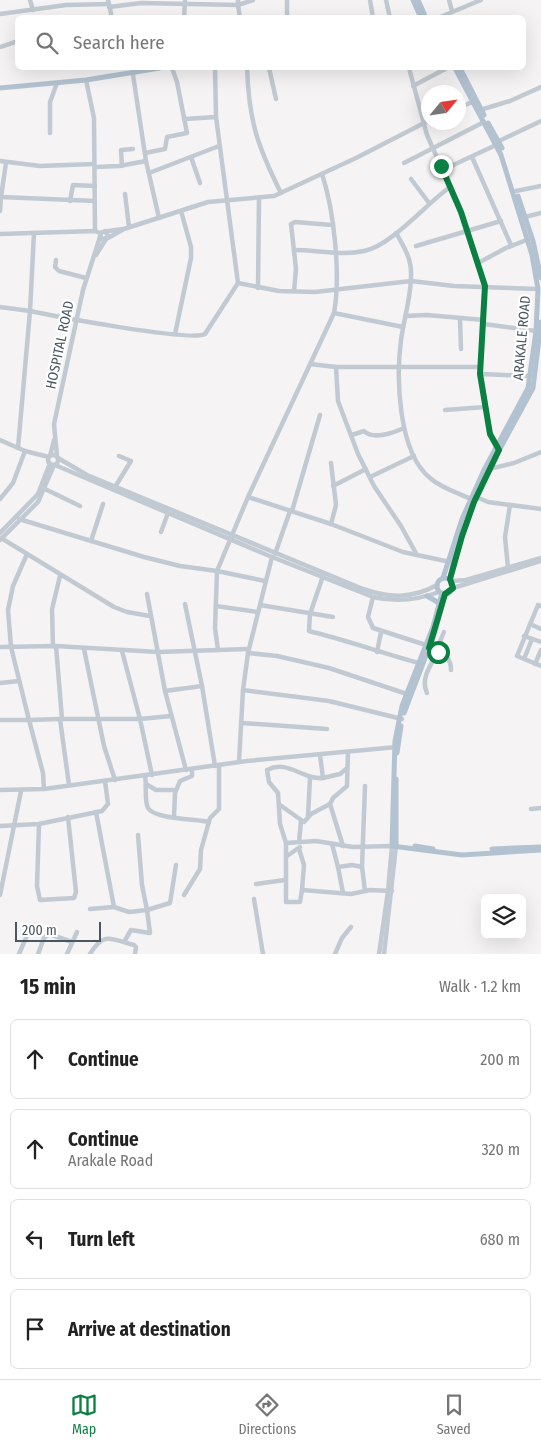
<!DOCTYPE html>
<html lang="en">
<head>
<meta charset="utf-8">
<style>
	body { margin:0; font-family:"Fira Sans Condensed",sans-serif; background:#f2f2f2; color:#222 }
	.controls { position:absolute; right:15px; bottom:15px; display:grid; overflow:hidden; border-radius:8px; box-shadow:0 5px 20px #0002 }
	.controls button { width:45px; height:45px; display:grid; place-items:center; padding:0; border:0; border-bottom:1px solid #e0e0e0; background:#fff; color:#222; font:25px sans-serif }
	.compass { position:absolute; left:421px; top:85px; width:45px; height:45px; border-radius:50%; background:#fff; box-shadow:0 5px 20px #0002; rotate:61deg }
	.scale { position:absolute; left:15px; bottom:12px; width:86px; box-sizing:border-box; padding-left:5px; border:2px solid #4a5661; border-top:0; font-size:14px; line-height:18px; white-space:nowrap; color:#4a5661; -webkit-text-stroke:4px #fff; paint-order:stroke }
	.stop { position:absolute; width:15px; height:15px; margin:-11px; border:4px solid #0b8043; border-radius:50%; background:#fff }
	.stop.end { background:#0b8043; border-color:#fff; box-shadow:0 1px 5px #0008 }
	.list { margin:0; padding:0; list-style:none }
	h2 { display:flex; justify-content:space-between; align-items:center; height:65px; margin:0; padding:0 20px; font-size:21px }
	h2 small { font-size:16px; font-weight:400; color:#767676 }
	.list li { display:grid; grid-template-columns:32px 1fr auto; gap:15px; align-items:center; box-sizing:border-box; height:80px; margin:0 10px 10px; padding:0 10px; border:1px solid #e0e0e0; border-radius:8px }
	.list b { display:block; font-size:19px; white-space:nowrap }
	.list p { margin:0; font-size:16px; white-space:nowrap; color:#767676 }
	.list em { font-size:16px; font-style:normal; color:#767676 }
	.icon { flex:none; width:28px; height:28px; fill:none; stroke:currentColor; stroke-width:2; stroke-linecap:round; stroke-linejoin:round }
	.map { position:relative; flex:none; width:541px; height:954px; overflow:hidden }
	.search { position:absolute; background:#fff; box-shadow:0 5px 20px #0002; left:15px; right:15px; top:15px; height:55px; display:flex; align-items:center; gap:12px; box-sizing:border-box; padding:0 18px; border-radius:8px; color:#767676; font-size:19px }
	.sheet { height:425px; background:#fff }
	nav { display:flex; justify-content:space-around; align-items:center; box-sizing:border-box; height:70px; border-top:1px solid #e0e0e0; background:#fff; font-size:14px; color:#767676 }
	nav a { display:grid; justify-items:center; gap:2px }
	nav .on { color:#0b8043 }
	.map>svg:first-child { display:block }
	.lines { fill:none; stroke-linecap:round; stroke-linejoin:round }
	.minor { stroke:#c1cad2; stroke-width:4.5 }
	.major { stroke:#b3c2d1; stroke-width:5 }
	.route { stroke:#0b8043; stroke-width:6 }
	.labels { text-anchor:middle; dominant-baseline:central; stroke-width:4.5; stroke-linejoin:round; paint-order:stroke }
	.street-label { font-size:14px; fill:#4a5661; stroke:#fff }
</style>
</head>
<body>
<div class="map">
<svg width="541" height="954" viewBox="0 0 541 954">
	<rect width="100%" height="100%" fill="#f5f3f3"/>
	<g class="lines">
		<g class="minor">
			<polyline points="30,0 33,10"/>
			<polyline points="108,0 112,18"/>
			<polyline points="238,0 238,5 253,0"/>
			<polyline points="370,0 373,18"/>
			<polyline points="386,0 390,18"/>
			<polyline points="449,0 452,11"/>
			<polyline points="109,7 141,3 238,5 240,18"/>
			<polyline points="0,14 66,5 109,4"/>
			<polyline points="184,18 185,1"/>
			<polyline points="287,18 287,0"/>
			<polyline points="438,18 481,0"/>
			<polyline points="0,47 18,41"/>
			<polyline points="132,68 146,161 159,218"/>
			<path d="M247,68c2,53 10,77 34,125"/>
			<polyline points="269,68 276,99"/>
			<polyline points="409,68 427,135 461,212 485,286 480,367 490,434 498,449"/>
			<polyline points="86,80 94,118 95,231"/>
			<polyline points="413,86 447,68"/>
			<polyline points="458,108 472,102"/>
			<polyline points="480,110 510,101 541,87"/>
			<polyline points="184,119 216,117"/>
			<polyline points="50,133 50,102 57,83"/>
			<polyline points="499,141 541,121"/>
			<polyline points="145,153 165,149 167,137 187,133 177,82 172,68"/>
			<polyline points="191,157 200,183"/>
			<polyline points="472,157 511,245"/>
			<polyline points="0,161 40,166 94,164"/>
			<polyline points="6,163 1,197 95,201"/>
			<polyline points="404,163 484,122"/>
			<polyline points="122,166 121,150 133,149"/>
			<polyline points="441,166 449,167 496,145"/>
			<polyline points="95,167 119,166 146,161"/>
			<polyline points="149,173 219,146"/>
			<polyline points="411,179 429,203"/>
			<polyline points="516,191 541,186"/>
			<polyline points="125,194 129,227"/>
			<polyline points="70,201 73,185 95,186"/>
			<polyline points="0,211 1,197"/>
			<polyline points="525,217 541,213"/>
			<polyline points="105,231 108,236 103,240 100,236 102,232 123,229"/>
			<path d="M34,233l-4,78c24,5 161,31 175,23l33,-51 -22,-166 -1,-49"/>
			<path d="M396,233c7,12 15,25 15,39 1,22 -7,46 -10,68 -5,38 -3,112 29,138 11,10 28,15 41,21"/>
			<polyline points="0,234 95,231 100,233"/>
			<polyline points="108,238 124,229 208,202 274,196 356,158 428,121"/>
			<polyline points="416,246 501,221"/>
			<path d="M294,250c23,0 47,6 70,1 27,-5 63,-48 86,-64"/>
			<polyline points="96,255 106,239"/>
			<polyline points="56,260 55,267 59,271 86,278"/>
			<polyline points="478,263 506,248 529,239"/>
			<polyline points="238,283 279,291 315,292 411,281 454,286 538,289"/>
			<polyline points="258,288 259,198"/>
			<polyline points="294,291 296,269 291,224 295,222 332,225"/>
			<polyline points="0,307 30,311 18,448"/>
			<polyline points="334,313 403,327"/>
			<polyline points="405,316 427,315 484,320"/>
			<polyline points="460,319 461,349"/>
			<polyline points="484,324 536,331"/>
			<polyline points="175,334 191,258 191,247 181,211"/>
			<polyline points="310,364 336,367 480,367"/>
			<polyline points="336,367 338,401 358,454 374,486 401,526 417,555"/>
			<polyline points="480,374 530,376"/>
			<polyline points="445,410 485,407"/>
			<path d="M352,435l12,-4c9,9 29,2 40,-3"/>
			<polyline points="0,440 25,451 49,457"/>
			<circle cx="53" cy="460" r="5"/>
			<polyline points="50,456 54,440"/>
			<polyline points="57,456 54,424 83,290 100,237"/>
			<path d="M58,458l29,17 276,114c26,9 49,10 74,-4"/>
			<path d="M55,465l217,92 101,40c22,5 45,3 66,-5"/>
			<polyline points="489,469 514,463 541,452"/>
			<polyline points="370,477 414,456"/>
			<polyline points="333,486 366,469"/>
			<polyline points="115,487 131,461 119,456"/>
			<polyline points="45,489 80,506"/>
			<polyline points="248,497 331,524 403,552 450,562"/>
			<polyline points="476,497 488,502 541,509"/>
			<polyline points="0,499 13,483 25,451"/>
			<polyline points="292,511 320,415"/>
			<polyline points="19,519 144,557 180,566 217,571 215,628 218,650"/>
			<polyline points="331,524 336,505 331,463"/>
			<polyline points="161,532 168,513"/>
			<polyline points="0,533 38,494 50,463"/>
			<polyline points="1,538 114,607 127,612 150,616"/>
			<polyline points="0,540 38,502 54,465"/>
			<polyline points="91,541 103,504"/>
			<polyline points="27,554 13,586 8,610 11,647 29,720 60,719"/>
			<polyline points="275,554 290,511"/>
			<polyline points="508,568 505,537 510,505"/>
			<path d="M323,576l-13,38 -1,17c37,9 73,22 110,32"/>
			<path d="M265,581l-48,-10 31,-74 86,-184c7,-38 0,-103 -12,-139"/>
			<polyline points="452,581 466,580 541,558"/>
			<polyline points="453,588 541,561"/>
			<polyline points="147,594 165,691 186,770"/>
			<polyline points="373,597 368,617 373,628 426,645"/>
			<polyline points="260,605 333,617"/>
			<polyline points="216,606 258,612"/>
			<polyline points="541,606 538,605 517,656 541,666"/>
			<polyline points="530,624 541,629"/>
			<polyline points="524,636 541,642"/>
			<polyline points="53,646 52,609 60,576"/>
			<polyline points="56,646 62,719"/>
			<polyline points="0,647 56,646 158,652 248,649"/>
			<path d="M429,648c13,6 22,7 22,22"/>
			<polyline points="84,649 104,746 115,780"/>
			<polyline points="436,651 444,632"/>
			<polyline points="377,652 381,632"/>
			<polyline points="248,653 277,656 329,668 407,694"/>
			<polyline points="524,659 532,639"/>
			<polyline points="535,664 541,650"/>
			<polyline points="0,683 19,681"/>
			<polyline points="202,686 215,766"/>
			<polyline points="243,690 329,701 402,719"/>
			<polyline points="165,691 202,686 185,604"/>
			<path d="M427,693c-7,-15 4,-28 11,-41"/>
			<polyline points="0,720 29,720 43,773 44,789"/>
			<polyline points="242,723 327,729"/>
			<polyline points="320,755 323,778 340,774 346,769"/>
			<polyline points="239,762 243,690 248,653 272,557"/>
			<polyline points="152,775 140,719 171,716"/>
			<path d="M145,776c2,9 -1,24 3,32 6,11 48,11 61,14"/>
			<path d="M323,778c-21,2 -35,-19 -56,-8l2,12 9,11 2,31 6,19 30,-2 37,6 39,-1 -4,45 -9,63"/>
			<polyline points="146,784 156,790 176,790"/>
			<polyline points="69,785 60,719 140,719 122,651"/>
			<polyline points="0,790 44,789 247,761 397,747"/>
			<polyline points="280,805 304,822 311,814 330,804"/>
			<polyline points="531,809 541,808"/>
			<polyline points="308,816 310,778"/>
			<polyline points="174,817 175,793 180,781 192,776 192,769"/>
			<polyline points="39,824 37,886 40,900 74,898 76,892 68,817"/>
			<polyline points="0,826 39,824 102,811 108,804 105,781"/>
			<polyline points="299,842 301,821"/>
			<polyline points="286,843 286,902 300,902 302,890 351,894 370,890 392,891"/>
			<polyline points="332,844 338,867 352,865 362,867 365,891"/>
			<polyline points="343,846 330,804 333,798 347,786 348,752"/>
			<polyline points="299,849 304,865 302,890"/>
			<polyline points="287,856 300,847"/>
			<polyline points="338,867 343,893"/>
			<polyline points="362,867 365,786"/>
			<polyline points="256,884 285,880"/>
			<polyline points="0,895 21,791"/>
			<polyline points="184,895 200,869 201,850 210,818 219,809 219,765"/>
			<polyline points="254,899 263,954"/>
			<polyline points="114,907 129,912 147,910 142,885 138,835"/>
			<polyline points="90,909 114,907 96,812"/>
			<polyline points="124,942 131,930 150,933 147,910 170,903 176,865"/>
			<polyline points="19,954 29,931"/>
			<polyline points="38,954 44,938 49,934 72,942"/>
			<polyline points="67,954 77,932"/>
			<path d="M90,954c14,-23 20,-15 44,-9l2,2 -1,7"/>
			<polyline points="335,954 342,938 351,927"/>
			<polyline points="384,954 396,846"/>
		</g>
		<g class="major">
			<polyline points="413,0 421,18"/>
			<polyline points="418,0 426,18"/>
			<polyline points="460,68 484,115"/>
			<polyline points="0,88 86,80 160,68"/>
			<polyline points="488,123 502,148"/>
			<polyline points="518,196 533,241 541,278"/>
			<circle cx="445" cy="586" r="8"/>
			<polyline points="443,578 462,519 484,470 528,388 536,331 538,289 532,255 501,155 455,68"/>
			<polyline points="450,579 454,559 474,502 489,469 533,388 541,322"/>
			<polyline points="442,593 433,627 402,706 395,741 392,846 462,855 541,850"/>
			<polyline points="427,596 439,603"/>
			<polyline points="404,713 435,632 445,594"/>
			<polyline points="397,753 401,726"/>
			<polyline points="396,846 396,779"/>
			<polyline points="415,846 433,849"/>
			<polyline points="492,849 541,847"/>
		</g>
	</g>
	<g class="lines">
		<polyline class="route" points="438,652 429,648 445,594 453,588 450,579 462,536 474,502 499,450 490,434 480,374 485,286 461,212 441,166"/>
	</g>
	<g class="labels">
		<g class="street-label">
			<text transform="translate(522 338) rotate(-85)">ARAKALE ROAD</text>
			<text transform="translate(60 345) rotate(-78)">HOSPITAL ROAD</text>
		</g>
	</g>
</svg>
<div class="controls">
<button><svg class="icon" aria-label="layers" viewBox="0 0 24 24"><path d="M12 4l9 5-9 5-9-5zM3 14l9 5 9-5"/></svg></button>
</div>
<svg class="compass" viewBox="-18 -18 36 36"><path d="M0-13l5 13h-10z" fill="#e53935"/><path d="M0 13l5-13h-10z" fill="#767676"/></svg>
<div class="scale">200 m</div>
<div class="stop" style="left:438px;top:652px"></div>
<div class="stop end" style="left:441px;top:166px"></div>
<div class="search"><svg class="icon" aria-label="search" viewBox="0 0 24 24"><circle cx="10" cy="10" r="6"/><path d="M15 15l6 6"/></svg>Search here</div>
</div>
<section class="sheet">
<h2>15 min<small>Walk · 1.2 km</small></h2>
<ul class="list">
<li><svg class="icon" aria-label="ahead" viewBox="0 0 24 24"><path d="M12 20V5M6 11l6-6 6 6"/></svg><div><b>Continue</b></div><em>200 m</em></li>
<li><svg class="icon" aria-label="ahead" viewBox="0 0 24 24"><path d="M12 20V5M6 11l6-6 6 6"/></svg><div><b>Continue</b><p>Arakale Road</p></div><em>320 m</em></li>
<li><svg class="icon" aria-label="left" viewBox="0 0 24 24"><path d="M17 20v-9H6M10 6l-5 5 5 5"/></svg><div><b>Turn left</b></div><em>680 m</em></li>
<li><svg class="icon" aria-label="arrive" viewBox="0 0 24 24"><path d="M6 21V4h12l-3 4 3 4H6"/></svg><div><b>Arrive at destination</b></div></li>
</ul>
</section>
<nav>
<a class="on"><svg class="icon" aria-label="map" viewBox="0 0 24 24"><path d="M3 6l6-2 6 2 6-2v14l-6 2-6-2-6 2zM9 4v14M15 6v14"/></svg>Map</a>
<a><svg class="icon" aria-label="directions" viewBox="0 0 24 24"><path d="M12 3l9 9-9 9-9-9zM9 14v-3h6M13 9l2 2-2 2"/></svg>Directions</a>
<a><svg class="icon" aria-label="saved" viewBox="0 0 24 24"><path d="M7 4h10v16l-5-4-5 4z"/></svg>Saved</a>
</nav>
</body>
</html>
